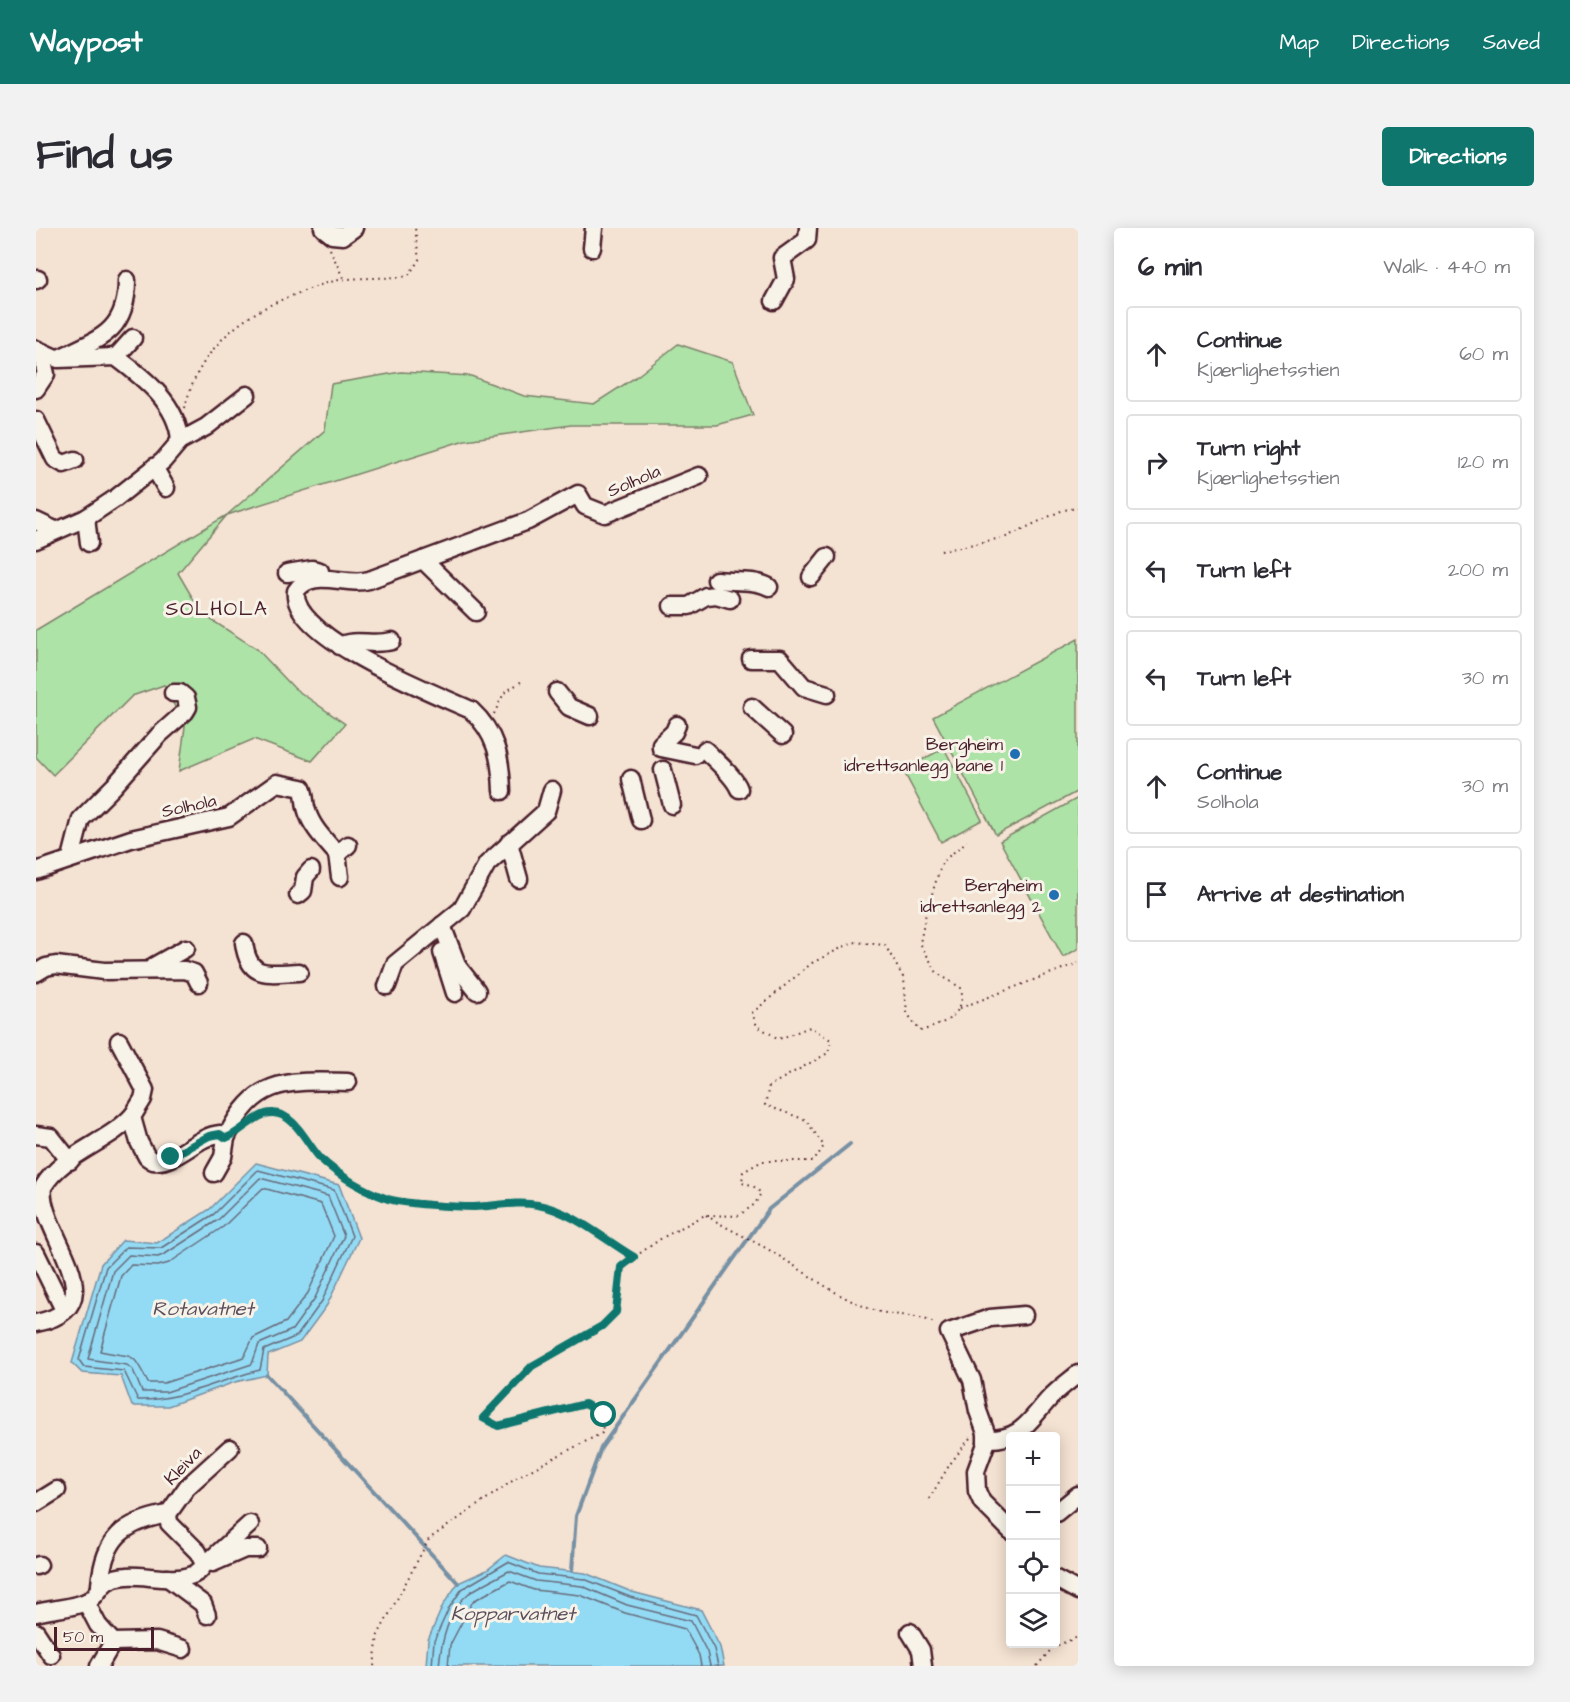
<!DOCTYPE html>
<html lang="en">
<head>
<meta charset="utf-8">
<style>
	body { margin:0; font-family:"Architects Daughter",sans-serif; background:#f2f2f3; color:#2b2b33 }
	.controls { position:absolute; right:18px; bottom:18px; display:grid; overflow:hidden; border-radius:6px; box-shadow:0 3px 15px #0003 }
	.controls button { width:54px; height:54px; display:grid; place-items:center; padding:0; border:0; border-bottom:2px solid #e1e1e2; background:#fff; color:#2b2b33; font:30px sans-serif }
	.scale { position:absolute; left:18px; bottom:15px; width:100px; box-sizing:border-box; padding-left:6px; border:3px solid #4a1f2b; border-top:0; font-size:16px; line-height:21px; white-space:nowrap; color:#4a1f2b; -webkit-text-stroke:4px #f7f3e8; paint-order:stroke }
	.stop { position:absolute; width:18px; height:18px; margin:-14px; border:4px solid #0f766e; border-radius:50%; background:#fff }
	.stop.end { background:#0f766e; border-color:#fff; box-shadow:0 2px 6px #0008 }
	.list { margin:0; padding:0; list-style:none }
	h2 { display:flex; justify-content:space-between; align-items:center; height:78px; margin:0; padding:0 24px; font-size:26px }
	h2 small { font-size:20px; font-weight:400; color:#7c7c81 }
	.list li { display:grid; grid-template-columns:39px 1fr auto; gap:18px; align-items:center; box-sizing:border-box; height:96px; margin:0 12px 12px; padding:0 12px; border:2px solid #e1e1e2; border-radius:6px }
	.list b { display:block; font-size:22px; white-space:nowrap }
	.list p { margin:0; font-size:20px; white-space:nowrap; color:#7c7c81 }
	.list em { font-size:20px; font-style:normal; color:#7c7c81 }
	.icon { flex:none; width:33px; height:33px; fill:none; stroke:currentColor; stroke-width:2; stroke-linecap:round; stroke-linejoin:round }
	.map { position:relative; flex:none; width:1042px; height:1438px; overflow:hidden; border-radius:6px }
	header { display:flex; align-items:center; gap:36px; box-sizing:border-box; height:84px; padding:0 30px; background:#0f766e; color:#fff }
	header strong { font-size:28px }
	nav { display:flex; gap:33px; margin-inline-start:auto; font-size:21px }
	.intro { display:flex; align-items:center; justify-content:space-between; box-sizing:border-box; height:144px; padding:0 36px }
	h1 { margin:0; font-size:42px }
	.button { padding:15px 27px; border-radius:6px; background:#0f766e; color:#fff; font-size:21px; font-weight:700 }
	main { display:flex; gap:36px; padding:0 36px }
	aside { flex:1; background:#fff; border-radius:6px; box-shadow:0 3px 15px #0003 }
	.map>svg:first-child { display:block }
	.green { fill:#ade3a7; stroke:#7c8169; stroke-width:1.5 }
	.water { fill:#93dbf4; stroke:#7690a4; stroke-width:1.5 }
	.lines { fill:none; stroke-linecap:round; stroke-linejoin:round }
	.shore { stroke:#676a7b; stroke-width:1.5 }
	.stream { stroke:#7690a4; stroke-width:4 }
	.minor-casing { stroke:#4a1f2b; stroke-width:21 }
	.path { stroke:#4a1f2b; stroke-width:2; stroke-dasharray:1.5 4.5; stroke-linecap:butt }
	.minor { stroke:#f7f3e8; stroke-width:16 }
	.route { stroke:#0f766e; stroke-width:8 }
	.poi-dot { fill:#1f6fb2; stroke:#f7f3e8; stroke-width:2 }
	.labels { text-anchor:middle; dominant-baseline:central; stroke-width:6; stroke-linejoin:round; paint-order:stroke }
	.street-label { font-size:18px; fill:#4a1f2b; stroke:#f7f3e8 }
	.poi-label { font-size:18px; fill:#4a1f2b; stroke:#f7f3e8; text-anchor:end }
	.neighbourhood-label { font-size:20px; letter-spacing:1.5px; fill:#4a1f2b; stroke:#f7f3e8 }
	.water-label { font-size:20px; font-style:italic; fill:#5c4e5d; stroke:#f7f3e8 }
</style>
</head>
<body>
<header>
<strong>Waypost</strong>
<nav><a>Map</a><a>Directions</a><a>Saved</a></nav>
</header>
<div class="intro"><h1>Find us</h1><a class="button">Directions</a></div>
<main>
<div class="map">
<svg width="1042" height="1438" viewBox="0 0 1042 1438">
	<rect width="100%" height="100%" fill="#f4e2d2"/>
	<filter id="ink" filterUnits="userSpaceOnUse"><feTurbulence type="fractalNoise" baseFrequency=".0167" numOctaves="2"/><feDisplacementMap in="SourceGraphic" scale="12" xChannelSelector="R" yChannelSelector="G"/><feConvolveMatrix kernelMatrix="1 2 1 2 8 2 1 2 1" color-interpolation-filters="sRGB"/></filter>
	<g filter="url(#ink)">
		<g class="green">
			<polygon points="642,116 697,134 717,187 681,197 535,197 429,212 191,287 142,345 166,386 221,421 258,460 309,496 276,533 218,511 143,543 149,499 128,457 96,468 17,547 0,529 0,402 191,287 289,202 295,156 365,144 435,148 488,168 558,176 600,149"/>
			<polygon points="1042,411 1042,563 960,607 897,489"/>
			<polygon points="908,520 946,592 905,614 867,542"/>
			<polygon points="1042,570 1042,721 1027,729 964,613"/>
		</g>
		<g class="water">
			<polygon points="220,935 303,957 323,1010 291,1077 264,1114 232,1127 231,1147 199,1154 132,1178 96,1178 85,1148 46,1145 36,1135 65,1036 87,1012 121,1015 174,981"/>
			<polygon points="470,1327 503,1340 549,1345 596,1364 665,1382 684,1419 688,1438 390,1438 392,1412 407,1377 422,1355 451,1342"/>
		</g>
		<g class="lines">
			<g class="shore">
				<path d="M222,942l76,20 18,46 -30,65 -25,35 -33,14 -4,20c-41,10 -80,31 -122,30l-14,-29 -40,-4 -5,-7 27,-93 20,-20 35,1 53,-34z"/>
				<polygon points="224,950 292,968 308,1008 279,1070 256,1102 223,1116 216,1136 130,1164 106,1164 97,1142 91,1137 52,1131 77,1043 93,1027 122,1029 129,1026 182,992"/>
				<path d="M227,960l58,16 13,32 -26,57 -22,29 -33,16 -9,19 -80,26h-16c-17,-35 -14,-24 -48,-32l21,-75 10,-11 27,1 11,-3 54,-36z"/>
				<polyline points="396,1438 398,1413 413,1380 426,1361 472,1334 502,1346 548,1351 594,1369 660,1387 678,1421 682,1438"/>
				<path d="M403,1438c2,-23 10,-57 29,-72 7,-6 32,-18 41,-23l27,10 46,5 45,19 64,16 16,31 3,14"/>
				<polyline points="412,1438 414,1417 437,1373 474,1353 498,1362 544,1367 589,1385 649,1401 663,1427 665,1438"/>
			</g>
			<g class="stream">
				<polyline points="231,1147 422,1355"/>
				<polyline points="536,1343 540,1288 565,1220 733,981 814,916"/>
			</g>
			<defs>
				<g id="minor">
					<polyline points="287,0 296,7 307,8 318,0"/>
					<polyline points="556,20 558,0"/>
					<polyline points="0,52 2,51"/>
					<polyline points="738,73 750,51 746,30 771,12 772,0"/>
					<path d="M0,121l22,10 58,-2c28,21 62,47 64,84"/>
					<path d="M25,129c41,-19 66,-27 66,-77"/>
					<polyline points="80,129 97,110"/>
					<polyline points="0,161 10,146 5,125"/>
					<polyline points="0,192 19,231 28,236 39,232"/>
					<polyline points="118,239 130,260"/>
					<polyline points="50,290 53,315"/>
					<polyline points="0,293 19,302"/>
					<polyline points="0,312 50,290 80,270 127,233 144,213 170,199 211,167"/>
					<polyline points="387,332 440,384"/>
					<polyline points="251,345 276,341 284,343"/>
					<polyline points="775,349 791,329"/>
					<path d="M680,352c17,2 38,-1 53,7"/>
					<polyline points="636,378 653,378 670,368 680,367 694,371"/>
					<path d="M304,418c13,-8 34,0 52,-5"/>
					<polyline points="715,431 744,431 768,459 791,466"/>
					<polyline points="521,464 533,479 554,488"/>
					<polyline points="716,479 747,507"/>
					<polyline points="641,497 638,504 625,516 625,520 659,527"/>
					<path d="M669,522c11,11 29,26 34,39"/>
					<polyline points="627,542 636,577"/>
					<polyline points="595,551 605,592"/>
					<path d="M466,563c-1,-33 -6,-58 -31,-81 -37,-17 -182,-73 -175,-119 16,-24 50,-4 73,-11l159,-59 50,-27 7,12 20,8 94,-38"/>
					<polyline points="473,615 483,651"/>
					<polyline points="35,630 45,591 78,558 123,507 149,484 152,479 150,470 144,465 137,465"/>
					<path d="M0,643l95,-32 98,-22 48,-34 25,5c4,8 2,15 5,23 5,17 19,30 30,43"/>
					<polyline points="304,649 301,626 312,617"/>
					<polyline points="262,667 267,663 269,649 275,642"/>
					<polyline points="406,697 422,739 441,763"/>
					<path d="M208,715c5,37 24,30 55,29"/>
					<polyline points="406,724 419,765"/>
					<polyline points="118,742 118,738 150,720"/>
					<polyline points="0,745 10,739 20,737 68,743 148,742 158,745 163,755"/>
					<polyline points="351,758 359,736 426,681 451,636 510,583 516,562"/>
					<path d="M83,813l26,49 -2,9 -11,18 7,25 8,15 6,4c24,3 43,-25 67,-27l6,4 -3,19 -9,16"/>
					<polyline points="0,907 15,909 34,933"/>
					<path d="M190,910c29,-61 61,-57 122,-56"/>
					<polyline points="0,1025 28,1082"/>
					<path d="M0,1095c85,-17 0,-93 7,-136 20,-34 65,-44 90,-72"/>
					<path d="M951,1211c34,1 42,-18 62,-40 8,-9 19,-17 29,-25"/>
					<polyline points="0,1275 21,1262"/>
					<polyline points="1020,1285 1042,1267"/>
					<polyline points="975,1303 946,1274 941,1263 940,1243 950,1216 950,1205 942,1183 936,1152 913,1104 954,1090 988,1087"/>
					<polyline points="171,1335 214,1296"/>
					<polyline points="177,1335 209,1321 222,1321"/>
					<polyline points="168,1336 162,1324 133,1295 132,1286 151,1259 194,1220"/>
					<polyline points="0,1338 3,1337"/>
					<polyline points="132,1350 167,1376 171,1387"/>
					<polyline points="1020,1351 1042,1363"/>
					<path d="M64,1357c4,-47 23,-63 68,-71"/>
					<polyline points="50,1374 62,1397 77,1414 121,1413 147,1421"/>
					<path d="M0,1385c14,-4 37,-5 50,-11 17,-7 10,-24 41,-26 21,-2 67,12 77,-12"/>
					<polyline points="0,1404 15,1427"/>
					<polyline points="874,1404 885,1422 887,1438"/>
					<polyline points="63,1438 77,1414"/>
				</g>
			</defs>
			<use href="#minor" class="minor-casing"/>
			<g class="path">
				<polyline points="294,21 308,52"/>
				<path d="M149,180c12,-54 51,-90 101,-110 18,-7 34,-14 53,-18 23,-3 46,-1 69,-4l11,-16 -4,-32"/>
				<polyline points="905,323 970,309 1027,282 1042,280"/>
				<polyline points="458,486 468,465 486,453"/>
				<polyline points="924,780 1042,735"/>
				<polyline points="220,892 237,885 250,888 286,931 315,954 353,971 436,979 480,975 504,977 535,990 598,1029"/>
				<path d="M670,987c24,16 52,27 76,43 29,18 58,41 92,52 21,7 42,3 62,14"/>
				<polyline points="893,1271 914,1236 934,1210"/>
				<path d="M338,1438l4,-31 51,-96 92,-64 81,-42 2,-18 -19,-11 -87,22 -15,-8 49,-52 69,-40 16,-14 3,-45 42,-29 43,-23 33,1 17,-12 6,-11 -9,-8 -10,-2 1,-11 19,-11h52l10,-15 -18,-26 -41,-15 4,-19 59,-33 3,-13 -21,-13 -31,12 -22,-13 -5,-13 60,-50 41,-21 32,3 19,34 3,34 13,18c22,-6 47,-16 41,-43l-24,-15 -17,-30 6,-30 16,-51 25,-21"/>
				<polyline points="1001,1438 1017,1419 1042,1409"/>
			</g>
			<use href="#minor" class="minor"/>
		</g>
	</g>
	<g class="lines" filter="url(#ink)">
		<path class="route" d="M135,929l38,-21 11,-2 6,4c15,-5 31,-26 47,-25 23,1 34,32 48,46 18,17 44,32 67,40 17,5 67,8 86,8 22,-1 43,-6 64,-2 34,6 67,35 96,52l-13,10 -5,45 -14,14 -70,40 -49,52 15,8 87,-22 19,11"/>
	</g>
	<g class="poi-dot">
		<circle cx="979" cy="526" r="6"/>
		<circle cx="1018" cy="667" r="6"/>
	</g>
	<g class="labels">
		<g class="street-label">
			<text transform="translate(598 253) rotate(-23)">Solhola</text>
			<text transform="translate(153 578) rotate(-12)">Solhola</text>
			<text transform="translate(147 1238) rotate(-46)">Kleiva</text>
		</g>
		<g class="poi-label">
			<text x="967" y="516">Bergheim<tspan x="967" dy="21">idrettsanlegg bane 1</tspan></text>
			<text x="1006" y="657">Bergheim<tspan x="1006" dy="21">idrettsanlegg 2</tspan></text>
		</g>
		<g class="neighbourhood-label">
			<text x="181" y="381">SOLHOLA</text>
		</g>
		<g class="water-label">
			<text x="167" y="1081">Rotavatnet</text>
			<text x="477" y="1386">Kopparvatnet</text>
		</g>
	</g>
</svg>
<div class="controls">
<button>+</button>
<button>−</button>
<button><svg class="icon" aria-label="locate" viewBox="0 0 24 24"><circle cx="12" cy="12" r="6"/><path d="M12 2v4M12 18v4M2 12h4M18 12h4"/></svg></button>
<button><svg class="icon" aria-label="layers" viewBox="0 0 24 24"><path d="M12 4l9 5-9 5-9-5zM3 14l9 5 9-5"/></svg></button>
</div>
<div class="scale">50 m</div>
<div class="stop" style="left:568px;top:1187px"></div>
<div class="stop end" style="left:135px;top:929px"></div>
</div>
<aside>
<h2>6 min<small>Walk · 440 m</small></h2>
<ul class="list">
<li><svg class="icon" aria-label="ahead" viewBox="0 0 24 24"><path d="M12 20V5M6 11l6-6 6 6"/></svg><div><b>Continue</b><p>Kjærlighetsstien</p></div><em>60 m</em></li>
<li><svg class="icon" aria-label="right" viewBox="0 0 24 24"><path d="M7 20v-9h11M14 6l5 5-5 5"/></svg><div><b>Turn right</b><p>Kjærlighetsstien</p></div><em>120 m</em></li>
<li><svg class="icon" aria-label="left" viewBox="0 0 24 24"><path d="M17 20v-9H6M10 6l-5 5 5 5"/></svg><div><b>Turn left</b></div><em>200 m</em></li>
<li><svg class="icon" aria-label="left" viewBox="0 0 24 24"><path d="M17 20v-9H6M10 6l-5 5 5 5"/></svg><div><b>Turn left</b></div><em>30 m</em></li>
<li><svg class="icon" aria-label="ahead" viewBox="0 0 24 24"><path d="M12 20V5M6 11l6-6 6 6"/></svg><div><b>Continue</b><p>Solhola</p></div><em>30 m</em></li>
<li><svg class="icon" aria-label="arrive" viewBox="0 0 24 24"><path d="M6 21V4h12l-3 4 3 4H6"/></svg><div><b>Arrive at destination</b></div></li>
</ul>
</aside>
</main>
</body>
</html>
